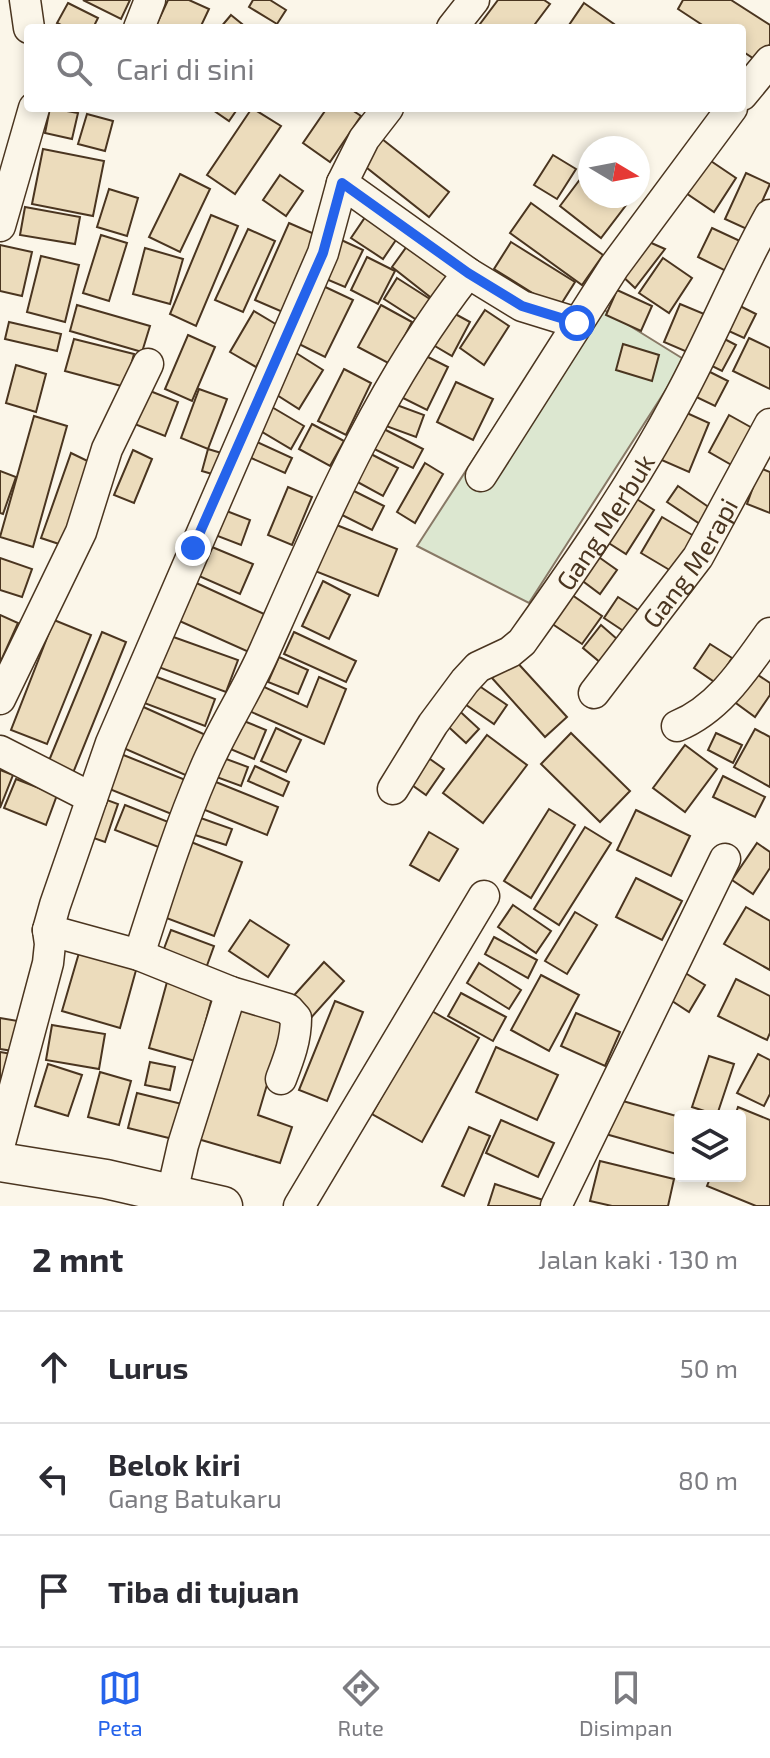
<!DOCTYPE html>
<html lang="id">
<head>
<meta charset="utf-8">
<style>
	body { margin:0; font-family:"Exo 2",sans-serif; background:#f7f7f7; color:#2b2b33 }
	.controls { position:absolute; right:24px; bottom:24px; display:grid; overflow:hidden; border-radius:8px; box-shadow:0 4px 12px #0003 }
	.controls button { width:72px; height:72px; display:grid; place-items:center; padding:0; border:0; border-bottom:2px solid #e1e1e2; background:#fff; color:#2b2b33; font:40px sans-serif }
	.compass { position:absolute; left:578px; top:136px; width:72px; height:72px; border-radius:50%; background:#fff; box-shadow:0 4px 12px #0003; rotate:100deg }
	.stop { position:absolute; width:24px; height:24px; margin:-18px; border:6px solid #2563eb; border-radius:50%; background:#fff }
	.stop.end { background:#2563eb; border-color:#fff; box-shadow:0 2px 8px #0008 }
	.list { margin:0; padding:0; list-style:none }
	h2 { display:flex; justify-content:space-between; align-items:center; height:104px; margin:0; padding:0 32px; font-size:34px }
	h2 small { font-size:26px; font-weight:400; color:#7c7c81 }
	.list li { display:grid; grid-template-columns:52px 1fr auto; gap:24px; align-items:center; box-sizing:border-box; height:112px; padding:0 32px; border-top:2px solid #e1e1e2 }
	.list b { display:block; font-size:30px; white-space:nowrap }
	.list p { margin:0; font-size:26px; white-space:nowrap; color:#7c7c81 }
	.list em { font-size:26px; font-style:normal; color:#7c7c81 }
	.icon { flex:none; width:44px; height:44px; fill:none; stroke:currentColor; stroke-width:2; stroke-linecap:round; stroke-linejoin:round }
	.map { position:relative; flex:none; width:770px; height:1206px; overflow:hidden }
	.search { position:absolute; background:#fff; box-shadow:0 4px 12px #0003; left:24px; right:24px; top:24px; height:88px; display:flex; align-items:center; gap:20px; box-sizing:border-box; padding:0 28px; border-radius:8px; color:#7c7c81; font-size:30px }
	.sheet { height:440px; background:#fff }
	nav { display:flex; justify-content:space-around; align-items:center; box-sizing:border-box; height:112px; border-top:2px solid #e1e1e2; background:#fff; font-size:22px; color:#7c7c81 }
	nav a { display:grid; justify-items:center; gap:4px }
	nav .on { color:#2563eb }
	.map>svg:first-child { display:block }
	.green { fill:#dce7d0; stroke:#887966; stroke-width:2 }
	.building { fill:#ecdcbc; stroke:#4a3520; stroke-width:2 }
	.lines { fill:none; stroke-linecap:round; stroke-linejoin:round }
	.minor-casing { stroke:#4a3520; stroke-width:33 }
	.tertiary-casing { stroke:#4a3520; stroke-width:41 }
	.minor { stroke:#fbf6e9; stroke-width:30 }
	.tertiary { stroke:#fbf6e9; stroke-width:38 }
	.route { stroke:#2563eb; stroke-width:10 }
	.labels { text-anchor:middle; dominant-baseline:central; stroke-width:6; stroke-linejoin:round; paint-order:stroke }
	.street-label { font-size:26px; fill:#4a3520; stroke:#fbf6e9 }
</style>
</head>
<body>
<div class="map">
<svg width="770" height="1206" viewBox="0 0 770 1206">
	<rect width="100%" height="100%" fill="#fbf6e9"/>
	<polygon class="green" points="580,295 685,360 529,603 417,546"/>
	<g class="building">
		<polygon points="83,0 130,0 121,19"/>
		<polygon points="168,0 189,0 209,9 200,28 155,28"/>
		<polygon points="253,0 270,0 286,10 277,24 249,7"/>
		<polygon points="498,0 544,0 550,4 532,28 477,28"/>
		<polygon points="683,0 731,0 770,25 770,44 759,62 742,51 742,28 707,28 678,9"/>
		<polygon points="68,3 98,18 93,28 67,28 57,23"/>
		<polygon points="584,3 614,24 611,28 567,28"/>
		<polygon points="231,15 247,28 220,28"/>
		<polygon points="50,108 78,113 72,139 45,133"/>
		<polygon points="210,108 238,108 229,121"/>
		<polygon points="252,108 281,126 235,194 207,175"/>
		<polygon points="327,108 349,108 361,116 330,162 303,143"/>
		<polygon points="87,114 113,121 105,151 78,144"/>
		<polygon points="377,135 449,192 429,217 357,160"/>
		<polygon points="43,149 104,161 93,216 32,204"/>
		<polygon points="699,153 736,178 714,212 677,187"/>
		<polygon points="553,155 576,169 557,199 534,185"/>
		<polygon points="590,166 590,196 633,196 601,238 560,206"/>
		<polygon points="746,173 770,184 749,230 725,219"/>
		<polygon points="180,174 210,189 180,252 149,237"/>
		<polygon points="280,175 303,191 286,216 263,200"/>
		<polygon points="109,189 138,198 127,236 97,227"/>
		<polygon points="531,203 603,255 582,285 510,233"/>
		<polygon points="25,207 80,217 75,244 20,235"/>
		<polygon points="368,213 400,234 383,259 351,238"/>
		<polygon points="211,215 238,226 196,326 170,314"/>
		<polygon points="289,223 319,236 285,313 255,300"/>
		<polygon points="712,228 740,241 726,271 698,257"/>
		<polygon points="248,229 275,241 243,312 215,300"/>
		<polygon points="101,235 127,243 109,301 83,293"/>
		<polygon points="337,238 363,250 345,287 319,276"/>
		<polygon points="640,238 665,249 635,288 617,271"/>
		<polygon points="410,242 453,275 434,300 392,267"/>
		<polygon points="511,242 575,282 558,309 494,269"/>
		<polygon points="0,245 32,252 22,296 0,291"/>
		<polygon points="145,248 183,259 170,304 133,294"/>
		<polygon points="41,256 79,265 65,322 27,312"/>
		<polygon points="367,257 395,271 378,304 351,290"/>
		<polygon points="663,258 692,278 669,313 639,293"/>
		<polygon points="397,278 433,301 420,322 384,299"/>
		<polygon points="321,285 353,300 325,357 293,341"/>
		<polygon points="617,290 652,306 641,331 606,315"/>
		<polygon points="732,302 756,314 744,338 720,327"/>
		<polygon points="680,304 709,316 692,354 664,342"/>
		<polygon points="77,305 150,326 142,352 70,331"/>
		<polygon points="381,305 412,322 390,364 358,347"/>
		<polygon points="446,309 470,322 452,356 428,342"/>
		<polygon points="485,310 509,326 484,365 460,348"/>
		<polygon points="254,311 279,326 256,367 230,352"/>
		<polygon points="9,322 61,334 57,351 5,339"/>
		<polygon points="715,334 736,345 722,371 702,361"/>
		<polygon points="188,335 215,347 192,401 165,389"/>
		<polygon points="749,338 770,348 770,389 733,371"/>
		<polygon points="74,339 134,354 125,387 65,371"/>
		<polygon points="623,344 659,355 652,381 616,370"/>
		<polygon points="293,351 323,370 299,409 269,390"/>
		<polygon points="418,352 448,367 427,410 397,395"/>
		<polygon points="16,365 46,374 36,412 6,403"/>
		<polygon points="700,367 728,381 715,406 688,393"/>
		<polygon points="344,369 371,383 346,435 318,421"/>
		<polygon points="456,382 493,399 473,440 437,422"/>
		<polygon points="145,389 178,402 165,436 132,423"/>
		<polygon points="199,389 227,399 208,449 181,438"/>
		<polygon points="265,403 304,426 291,449 252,426"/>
		<polygon points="394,404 424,415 416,437 386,426"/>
		<polygon points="678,409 709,423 689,472 657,458"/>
		<polygon points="729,415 763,434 742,471 709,452"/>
		<polygon points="34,416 67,426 33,547 0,537"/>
		<polygon points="312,424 344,441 330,466 299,449"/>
		<polygon points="374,424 423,449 413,468 364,444"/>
		<polygon points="246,437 292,458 285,473 240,453"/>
		<polygon points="208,449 228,455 222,477 202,471"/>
		<polygon points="133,450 152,459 134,503 114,495"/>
		<polygon points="367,452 398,468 383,496 352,479"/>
		<polygon points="71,453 98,466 68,547 41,538"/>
		<polygon points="425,463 443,474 415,523 397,512"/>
		<polygon points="760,468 770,472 770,513 747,504"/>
		<polygon points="0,471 16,477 3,514 0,513"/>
		<polygon points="344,486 384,506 372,530 332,510"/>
		<polygon points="678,486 710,508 700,524 667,502"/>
		<polygon points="288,487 312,497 292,545 268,535"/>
		<polygon points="632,496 654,510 626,554 604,540"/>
		<polygon points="224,510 250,520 241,545 215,535"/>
		<polygon points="662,517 699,539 678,575 641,553"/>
		<polygon points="329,522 397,549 378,596 310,569"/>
		<polygon points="212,547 253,564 240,594 199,576"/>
		<polygon points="593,553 617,570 600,594 576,576"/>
		<polygon points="0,558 32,569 22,597 0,590"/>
		<polygon points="192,581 275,619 258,656 175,619"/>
		<polygon points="323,581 350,595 329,639 302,626"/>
		<polygon points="565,590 602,616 582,644 545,619"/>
		<polygon points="618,597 649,617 634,638 604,618"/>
		<polygon points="0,615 18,623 0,663"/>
		<polygon points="54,620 91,635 47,744 11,730"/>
		<polygon points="601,625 625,646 607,668 583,648"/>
		<polygon points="102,632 126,642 73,773 48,763"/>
		<polygon points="294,632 356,661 346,682 284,654"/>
		<polygon points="165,634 238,660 226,692 153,665"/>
		<polygon points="710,644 732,658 716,683 694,668"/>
		<polygon points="279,657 308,670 298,694 268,682"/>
		<polygon points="514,659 567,717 545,737 492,678"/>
		<polygon points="749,669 770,683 770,695 755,717 729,698"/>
		<polygon points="149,674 215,699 205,726 139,701"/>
		<polygon points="319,677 346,689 324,744 247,710 258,684 307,707"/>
		<polygon points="472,681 507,705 494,724 459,700"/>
		<polygon points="139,705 208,736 190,777 121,747"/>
		<polygon points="453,705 479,729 466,743 440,719"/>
		<polygon points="239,719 266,730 254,759 228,748"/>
		<polygon points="276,728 301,740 286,772 261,761"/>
		<polygon points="755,729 770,737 770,787 734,767"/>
		<polygon points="571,733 630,791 600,822 541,764"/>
		<polygon points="716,733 742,745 733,763 708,750"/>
		<polygon points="487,735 527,765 483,823 443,793"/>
		<polygon points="685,745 717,769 685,812 653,788"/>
		<polygon points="116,752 188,781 174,815 102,786"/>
		<polygon points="423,754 444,769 426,795 405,780"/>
		<polygon points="218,756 248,767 241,786 211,775"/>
		<polygon points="255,766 289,782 283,796 248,781"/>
		<polygon points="0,770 13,775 0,808"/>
		<polygon points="723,776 765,797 755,817 713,797"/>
		<polygon points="16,779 57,795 46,825 4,808"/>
		<polygon points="211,780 278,807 267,835 200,808"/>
		<polygon points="96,796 118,804 105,842 82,834"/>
		<polygon points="125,805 176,825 166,850 115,830"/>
		<polygon points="549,809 575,825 531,898 504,881"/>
		<polygon points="636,810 690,836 671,876 617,850"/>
		<polygon points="195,816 232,829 226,845 189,833"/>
		<polygon points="585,827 611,843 559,925 534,909"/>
		<polygon points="429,832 458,849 439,881 410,865"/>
		<polygon points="191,842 242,862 214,936 161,916"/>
		<polygon points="757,843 770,852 770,868 753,894 732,880"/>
		<polygon points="636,878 682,901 662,940 616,917"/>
		<polygon points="513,905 551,931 536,953 498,927"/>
		<polygon points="746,907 770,921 770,970 724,944"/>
		<polygon points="575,912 597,925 567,974 545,961"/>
		<polygon points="250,920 289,945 268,977 229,951"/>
		<polygon points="171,930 214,946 205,971 162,954"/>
		<polygon points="494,937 537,960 528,978 485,954"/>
		<polygon points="81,946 138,963 120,1028 62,1011"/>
		<polygon points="324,962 344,981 309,1020 289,1001"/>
		<polygon points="479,963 521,990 509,1009 467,983"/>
		<polygon points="682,971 705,985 689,1012 666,997"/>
		<polygon points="541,975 579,995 549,1051 511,1030"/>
		<polygon points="736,979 770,996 770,1033 767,1040 718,1016"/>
		<polygon points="167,982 213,994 195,1061 149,1048"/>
		<polygon points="461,993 506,1017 493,1041 448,1016"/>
		<polygon points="238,999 288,1014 258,1115 292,1127 280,1163 198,1139"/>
		<polygon points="335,1001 363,1012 327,1101 299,1090"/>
		<polygon points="430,1010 479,1038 422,1142 372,1114"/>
		<polygon points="576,1013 620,1032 605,1066 561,1046"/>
		<polygon points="0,1018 18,1021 13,1051 0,1049"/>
		<polygon points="52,1025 105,1034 99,1069 46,1060"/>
		<polygon points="496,1047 558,1075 537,1120 476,1092"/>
		<polygon points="0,1052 12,1054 0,1097"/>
		<polygon points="758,1054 770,1060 770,1094 764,1106 737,1093"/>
		<polygon points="709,1056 734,1064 717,1115 692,1107"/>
		<polygon points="150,1062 175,1067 170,1090 145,1085"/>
		<polygon points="48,1064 82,1075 68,1116 35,1106"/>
		<polygon points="100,1072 131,1081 119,1125 88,1117"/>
		<polygon points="137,1093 186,1105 177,1140 128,1128"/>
		<polygon points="612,1098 680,1117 680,1155 602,1133"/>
		<polygon points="738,1107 770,1120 770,1206 756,1206 707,1186 711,1176 740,1176 740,1116 735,1116"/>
		<polygon points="501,1120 554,1143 538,1177 486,1153"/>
		<polygon points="469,1127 490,1136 464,1196 442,1186"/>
		<polygon points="600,1161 674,1179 668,1206 612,1206 590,1201"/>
		<polygon points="495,1184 546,1201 545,1206 488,1206"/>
	</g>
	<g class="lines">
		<defs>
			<g id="minor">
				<polyline points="25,0 29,28"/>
				<polyline points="139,28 150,0"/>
				<polyline points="452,28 474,0"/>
				<polyline points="742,95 770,61"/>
				<polyline points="342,183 468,273 522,306 577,323"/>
				<polyline points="0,226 34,108"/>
				<polyline points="481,476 614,267 732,108"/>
				<path id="s1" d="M594,693l104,-136 72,-133"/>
				<polyline points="0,699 81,532 107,449 148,364"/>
				<path d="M677,726c42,-17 68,-58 93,-93"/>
				<polyline points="0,751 92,798"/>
				<path id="s2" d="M393,789l40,-65 32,-43 13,-14 32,-15 12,-10c57,-80 112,-159 158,-246 32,-59 57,-122 90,-181"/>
				<path d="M48,930l91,25 92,37 57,17 8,9c0,22 -7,40 -15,61"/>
				<path d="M139,955c20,-62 39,-124 65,-184 17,-41 42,-78 60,-119 59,-133 114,-265 204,-379"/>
				<polyline points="0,1143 48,963 50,944 48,930 55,905 111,743 323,253 342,183 364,139 388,108"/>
				<polyline points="172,1193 183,1145 231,992"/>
				<polyline points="299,1206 484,896"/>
				<polyline points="556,1206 725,859"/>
			</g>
			<polyline id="tertiary" points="0,1162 106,1179 223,1206"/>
		</defs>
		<use href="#minor" class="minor-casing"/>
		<use href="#tertiary" class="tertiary-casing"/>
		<use href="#minor" class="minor"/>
		<use href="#tertiary" class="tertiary"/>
	</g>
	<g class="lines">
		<polyline class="route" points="193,548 323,253 342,183 468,273 522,306 577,323"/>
	</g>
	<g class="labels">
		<g class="street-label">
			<text stroke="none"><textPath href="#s2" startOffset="346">Gang Merbuk</textPath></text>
			<text stroke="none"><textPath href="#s1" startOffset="162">Gang Merapi</textPath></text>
		</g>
	</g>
</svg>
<div class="controls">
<button><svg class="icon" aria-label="layers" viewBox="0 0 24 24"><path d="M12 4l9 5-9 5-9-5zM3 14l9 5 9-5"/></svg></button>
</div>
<svg class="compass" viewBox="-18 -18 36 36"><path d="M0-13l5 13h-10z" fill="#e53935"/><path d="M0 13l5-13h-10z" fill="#7c7c81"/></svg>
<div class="stop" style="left:577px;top:323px"></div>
<div class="stop end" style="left:193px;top:548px"></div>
<div class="search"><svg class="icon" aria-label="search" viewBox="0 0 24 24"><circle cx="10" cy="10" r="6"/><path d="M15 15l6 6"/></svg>Cari di sini</div>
</div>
<section class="sheet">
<h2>2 mnt<small>Jalan kaki · 130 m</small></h2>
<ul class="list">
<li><svg class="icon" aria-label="ahead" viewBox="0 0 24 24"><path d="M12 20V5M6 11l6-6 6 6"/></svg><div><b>Lurus</b></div><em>50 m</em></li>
<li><svg class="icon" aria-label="left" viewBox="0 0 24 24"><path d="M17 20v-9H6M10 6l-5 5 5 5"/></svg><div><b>Belok kiri</b><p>Gang Batukaru</p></div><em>80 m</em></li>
<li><svg class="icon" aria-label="arrive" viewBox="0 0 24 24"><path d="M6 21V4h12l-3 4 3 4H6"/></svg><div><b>Tiba di tujuan</b></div></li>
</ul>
</section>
<nav>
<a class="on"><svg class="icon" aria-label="map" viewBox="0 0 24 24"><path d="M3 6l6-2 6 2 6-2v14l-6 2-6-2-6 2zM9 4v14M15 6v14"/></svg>Peta</a>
<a><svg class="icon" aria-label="directions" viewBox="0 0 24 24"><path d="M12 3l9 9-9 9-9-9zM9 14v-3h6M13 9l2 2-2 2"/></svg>Rute</a>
<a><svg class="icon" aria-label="saved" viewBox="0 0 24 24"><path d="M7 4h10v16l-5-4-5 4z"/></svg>Disimpan</a>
</nav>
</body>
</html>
